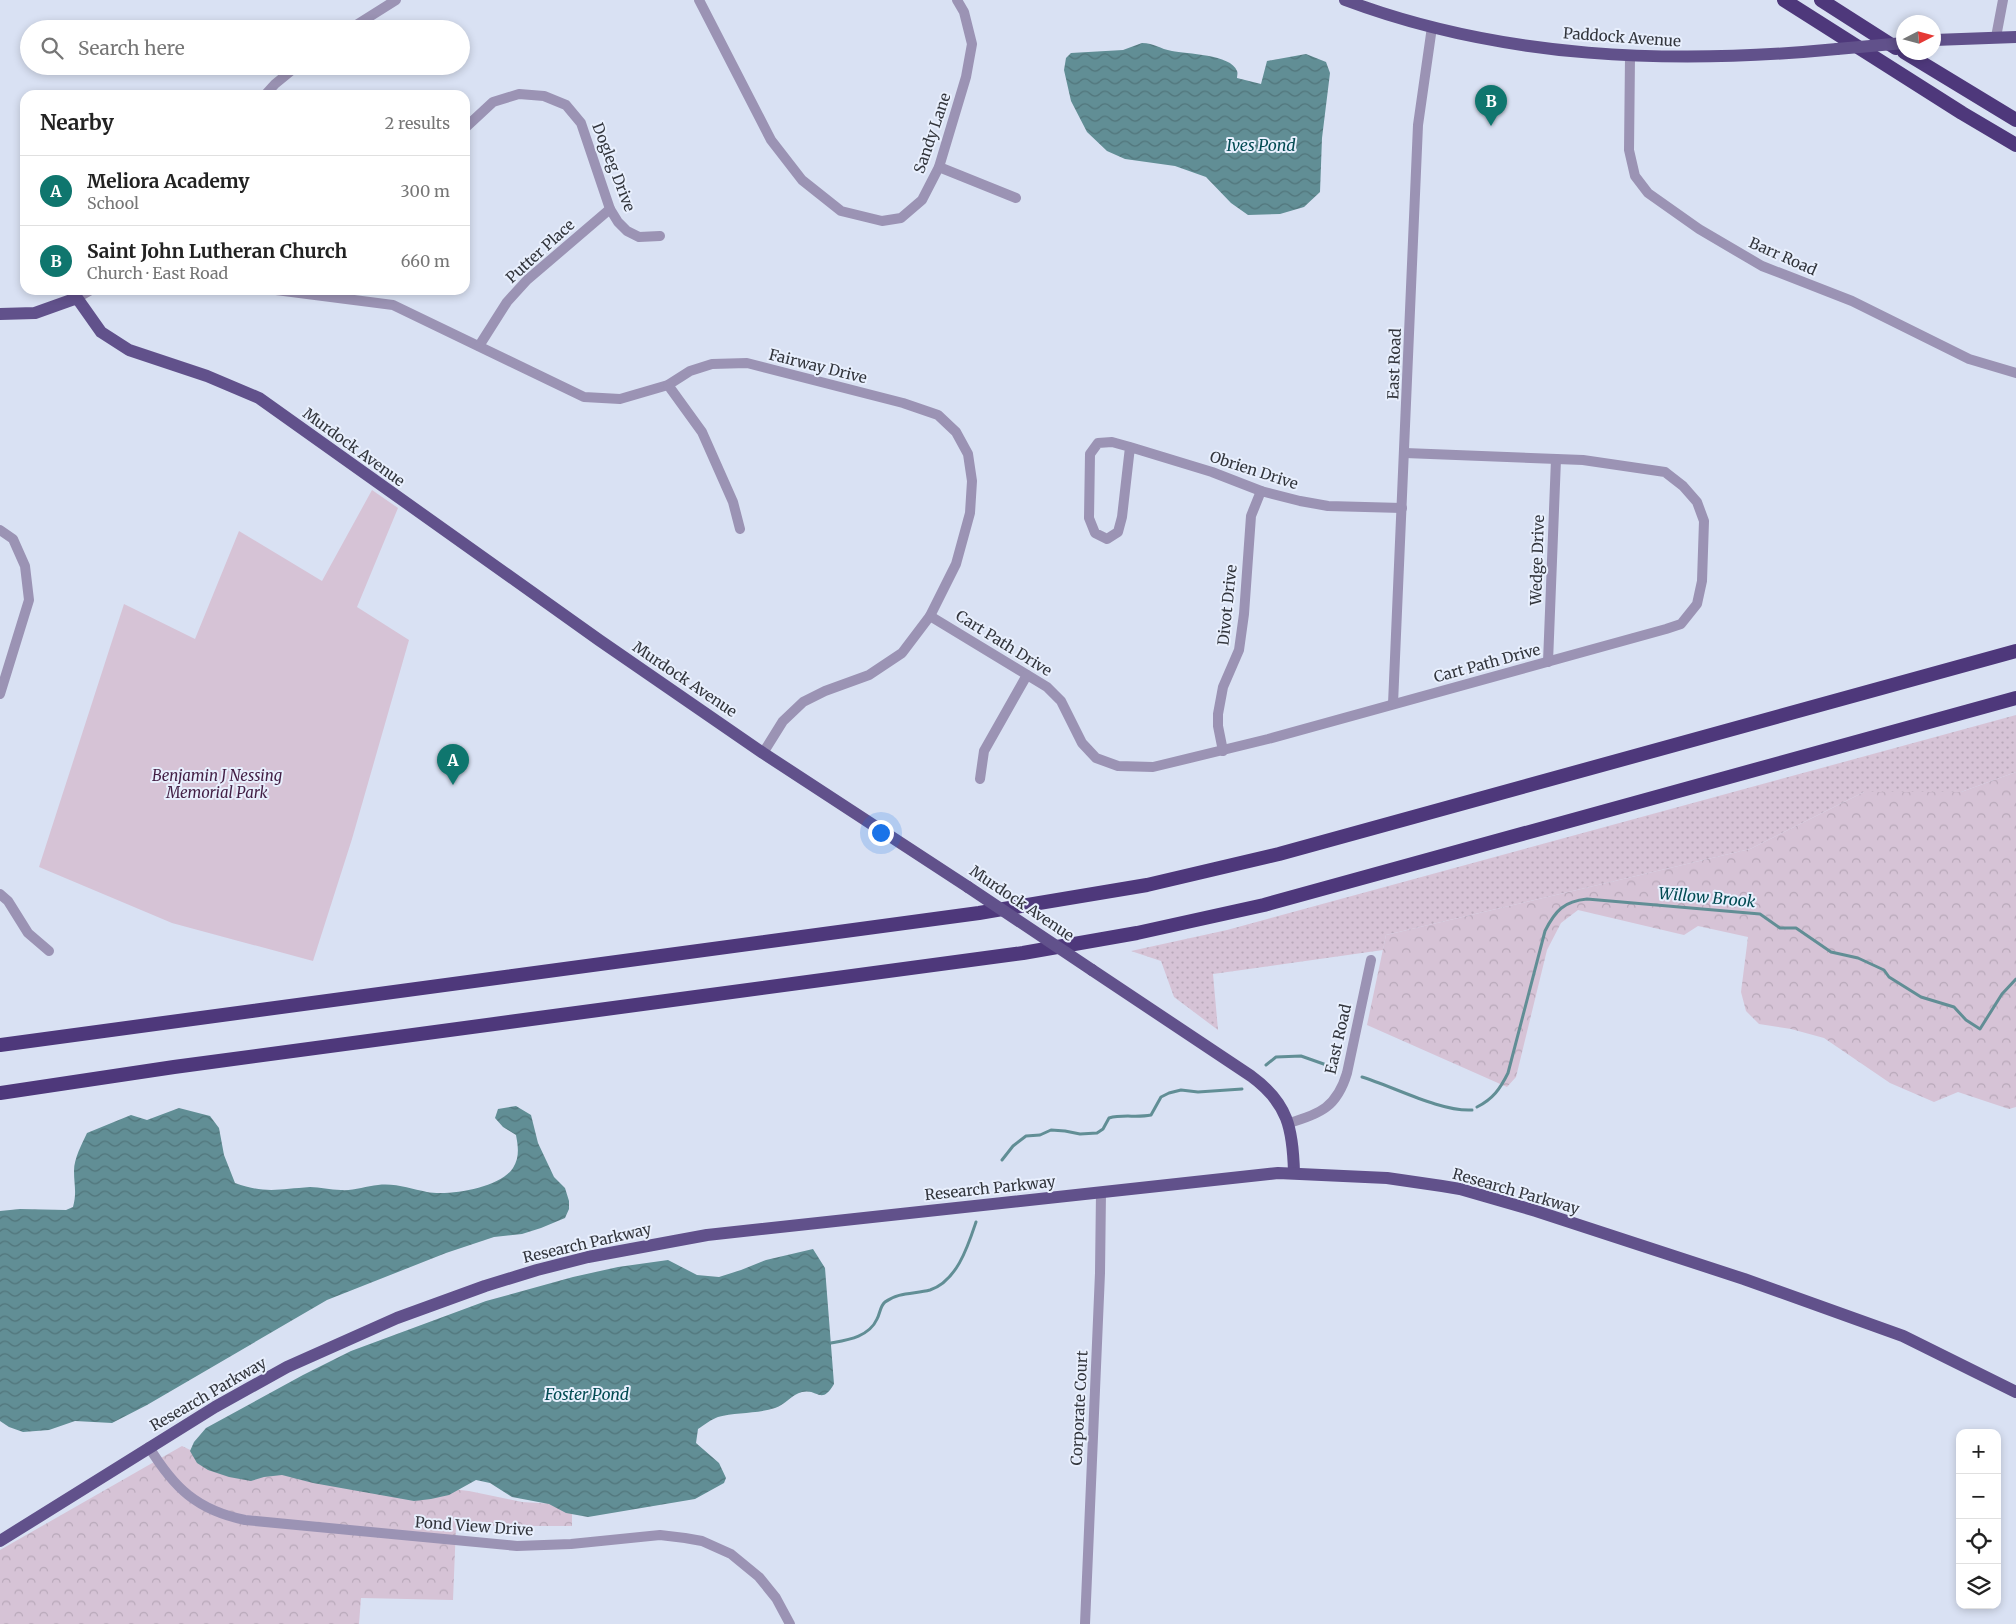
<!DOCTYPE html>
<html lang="en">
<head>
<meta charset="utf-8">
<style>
	body { margin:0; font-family:Merriweather,serif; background:#f2f2f2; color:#222 }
	.controls { position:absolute; right:15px; bottom:15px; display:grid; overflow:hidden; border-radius:10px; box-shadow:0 2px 8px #0003 }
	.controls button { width:45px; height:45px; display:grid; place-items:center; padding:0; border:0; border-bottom:1px solid #e0e0e0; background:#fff; color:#222; font:25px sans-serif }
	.compass { position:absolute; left:1896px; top:15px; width:45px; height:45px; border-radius:50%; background:#fff; box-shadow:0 2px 8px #0003; rotate:84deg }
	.you { position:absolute; left:880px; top:832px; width:18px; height:18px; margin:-12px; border:4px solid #fff; border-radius:50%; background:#1a73e8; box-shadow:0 0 0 8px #1a73e833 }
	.badge { display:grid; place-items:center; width:32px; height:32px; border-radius:50%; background:#0f766e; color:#fff; font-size:16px; font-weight:700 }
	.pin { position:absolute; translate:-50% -41px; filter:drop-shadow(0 1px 2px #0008) }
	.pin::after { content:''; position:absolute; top:26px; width:18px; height:15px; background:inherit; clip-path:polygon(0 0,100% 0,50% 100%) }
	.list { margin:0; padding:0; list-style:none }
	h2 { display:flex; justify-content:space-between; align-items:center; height:65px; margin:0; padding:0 20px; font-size:21px }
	h2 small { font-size:16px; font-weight:400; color:#767676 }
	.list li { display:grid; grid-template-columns:32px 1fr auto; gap:15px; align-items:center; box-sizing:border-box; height:70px; padding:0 20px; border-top:1px solid #e0e0e0 }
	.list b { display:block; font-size:19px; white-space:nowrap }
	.list p { margin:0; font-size:16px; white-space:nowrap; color:#767676 }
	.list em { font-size:16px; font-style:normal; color:#767676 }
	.icon { flex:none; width:28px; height:28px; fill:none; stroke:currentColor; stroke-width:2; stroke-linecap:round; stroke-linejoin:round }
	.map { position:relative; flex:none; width:2016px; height:1624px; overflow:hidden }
	.search { position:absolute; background:#fff; box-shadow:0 2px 8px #0003; left:20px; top:20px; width:450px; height:55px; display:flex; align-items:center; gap:12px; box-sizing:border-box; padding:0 18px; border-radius:28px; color:#767676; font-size:19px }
	.panel { position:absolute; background:#fff; box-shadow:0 2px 8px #0003; left:20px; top:90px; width:450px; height:205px; border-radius:15px }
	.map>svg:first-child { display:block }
	.grass { fill:url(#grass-dots) }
	.forest { fill:url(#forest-crowns) }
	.green { fill:#d6c3d6 }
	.water { fill:url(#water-waves) }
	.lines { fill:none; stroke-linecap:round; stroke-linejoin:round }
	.stream { stroke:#618e95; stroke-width:3 }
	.minor { stroke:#9b93b4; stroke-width:10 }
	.major { stroke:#61518b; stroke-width:12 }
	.highway { stroke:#4e387b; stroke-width:14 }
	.major-bridge { stroke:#61518b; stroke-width:12 }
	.labels { text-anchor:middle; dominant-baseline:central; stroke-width:4; stroke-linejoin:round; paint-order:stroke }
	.street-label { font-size:15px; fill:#32353c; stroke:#e8effd }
	.park-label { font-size:15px; font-style:italic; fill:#431f45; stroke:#e8effd }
	.water-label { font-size:16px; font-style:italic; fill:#034b53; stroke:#e8effd }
</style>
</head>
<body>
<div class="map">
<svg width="2016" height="1624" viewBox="0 0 2016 1624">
	<defs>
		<pattern id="grass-dots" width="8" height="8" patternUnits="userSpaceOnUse" patternTransform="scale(1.25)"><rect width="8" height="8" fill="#d6c3d6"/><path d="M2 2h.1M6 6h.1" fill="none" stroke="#b8a8b9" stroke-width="1.8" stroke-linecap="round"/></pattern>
		<pattern id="forest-crowns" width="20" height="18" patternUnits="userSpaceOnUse" patternTransform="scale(1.25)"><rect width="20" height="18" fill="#d6c3d6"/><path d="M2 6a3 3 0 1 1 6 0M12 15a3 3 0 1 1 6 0" fill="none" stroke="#b8a8b9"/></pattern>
		<pattern id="water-waves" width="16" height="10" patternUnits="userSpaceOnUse" patternTransform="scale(1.25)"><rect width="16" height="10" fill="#618e95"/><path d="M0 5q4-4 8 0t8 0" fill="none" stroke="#51757b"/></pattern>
	</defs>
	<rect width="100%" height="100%" fill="#d9e1f3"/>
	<polygon class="grass" points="2016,715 2016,772 1961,792 1864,792 1750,849 1386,935 1383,950 1213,974 1218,1030 1174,997 1161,961 1131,951 1227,930"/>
	<g class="forest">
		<polygon points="2016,772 2016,1107 2009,1109 1958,1092 1934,1102 1890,1083 1824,1038 1791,1029 1759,1024 1746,1011 1741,992 1748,937 1698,926 1684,935 1578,910 1561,923 1547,950 1516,1077 1507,1087 1367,1025 1386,935 1750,849 1864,792 1961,792"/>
		<polygon points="182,1446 217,1463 469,1491 522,1502 572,1505 572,1526 456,1526 453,1600 361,1598 359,1624 0,1624 0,1550"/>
	</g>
	<polygon class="green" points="372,490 398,508 357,607 409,640 352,839 313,961 172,923 39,867 124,604 195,639 239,531 322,581"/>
	<g class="water">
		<path d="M1142,43c12,0 18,6 30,8 14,3 59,3 65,20 1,2 0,5 0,7l24,6 6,-23 39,-7 20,8 4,11 -8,65 -2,54 -16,15 -24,7 -32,1 -17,-12 -25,-26 -31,-11 -50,-7 -18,-8 -20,-19 -16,-31 -7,-31 2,-12 5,-5 52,-3z"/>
		<path d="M516,1106l15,9 7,28 16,34 11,11 4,13v8l-4,9 -24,10 -19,6 -28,3 -48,16 -119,47 -180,105 -35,18 -37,-2 -26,9 -26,2 -14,-5 -9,-6v-210l20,-2 46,1 7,-3c4,-15 1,-22 1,-36 0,-13 8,-27 13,-38l44,-18 16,5 32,-12 31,8 9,12 5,27 11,28c30,11 45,6 75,4 10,0 20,3 31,3 12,1 25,-4 37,-5 18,-2 33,4 49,7 22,4 73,-4 86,-24 7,-11 5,-22 3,-33l-13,-8 -8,-9 3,-9z"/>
		<path d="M813,1249l12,19 9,116c-13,22 -16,4 -32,8 -10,2 -17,13 -27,16 -18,6 -40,4 -57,9 -6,2 -14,8 -20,12l-2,14 23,20 7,15 -2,5 -29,16 -107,18 -22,-4 -17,-9 -37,-7 -22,-14 -14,-3 -27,15 -18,4 -17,2 -101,-18 -31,-8 -18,2 -13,4 -22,-4 -21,-7 -11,-7 -7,-12 4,-9 12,-14 97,-53 48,-24 135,-50 87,-24 45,-10 50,-7 29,15 22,2 22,-7 25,-10z"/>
	</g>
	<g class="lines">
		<g class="stream">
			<polyline points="1266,1065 1276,1057 1301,1056 1335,1068"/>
			<path d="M1362,1077c30,9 79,35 110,33"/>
			<path d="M1477,1107c16,-8 23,-18 31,-34l37,-142c10,-20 19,-30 42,-32l173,15 20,14h16l35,24 27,6 26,12 5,7 32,20 33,10 12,13 14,9 22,-35 14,-15"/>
			<path d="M1002,1160l11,-14 13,-10 14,-1 11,-5 14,1 15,3 17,-1 6,-4 6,-11c14,-4 28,0 42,-3l10,-18 8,-4 12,-3 17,2 44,-3"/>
			<path d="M831,1343c16,-3 38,-6 46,-24 3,-5 3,-13 8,-17 13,-10 30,-8 45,-12 27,-9 38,-44 46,-68"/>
		</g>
		<g class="minor">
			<polyline points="699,0 771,140 802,180 841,211 882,221 901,218 922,200 939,167 966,77 972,44 964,12 957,0"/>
			<polyline points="350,29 396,0"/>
			<polyline points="1996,37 2003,0"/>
			<polyline points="1630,57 1629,150 1635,176 1648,193 1699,229 1762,266 1852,301 1969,359 2016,373"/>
			<polyline points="265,95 275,84 297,66"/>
			<polyline points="465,128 493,102 519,94 544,96 566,105 581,123 610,209 618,222 627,231 639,237 660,236"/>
			<polyline points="939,167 1016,198"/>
			<polyline points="276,290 393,305 584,397 620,399 668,385 690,371 712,364 747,363 903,403 938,415 956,432 968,454 972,481 970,513 956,564 930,616 902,653 869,675 825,691 803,702 783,721 763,753"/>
			<polyline points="77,298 91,290"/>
			<polyline points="479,346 507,302 527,280 610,209"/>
			<polyline points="668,385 702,432 733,502 740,529"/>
			<polyline points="1130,447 1122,517 1118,532 1107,539 1095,533 1089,518 1090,454 1098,443 1112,442 1130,447 1212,472 1261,491 1300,501 1328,506 1402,508"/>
			<polyline points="0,530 13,539 25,566 29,600 0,694"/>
			<polyline points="930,616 1047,687 1061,701 1082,743 1096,758 1118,766 1153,767 1268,739 1666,629 1681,624 1697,604 1702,581 1704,521 1697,502 1683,486 1665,472 1583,460 1405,453"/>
			<polyline points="1548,662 1556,459"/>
			<polyline points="1393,704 1418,125 1432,27"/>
			<polyline points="1223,751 1218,726 1218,714 1223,687 1239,650 1244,614 1251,516 1261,491"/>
			<polyline points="980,779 984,751 1027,675"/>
			<polyline points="0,894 8,901 28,933 49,951"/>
			<path d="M1289,1123c31,-9 48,-16 58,-50l24,-113"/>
			<path d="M149,1447c25,41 48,63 96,73l272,26 54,-2 89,-9 25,3 17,3 29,13 28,23 17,21 14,26"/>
			<polyline points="1085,1624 1100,1273 1101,1192"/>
		</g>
		<g class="major">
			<path d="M1345,0c157,59 327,65 492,49"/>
			<polyline points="1934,40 2016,37"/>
			<polyline points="0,314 35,313 77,298 101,332 129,350 207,376 259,398 599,640 763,753 968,887"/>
			<path d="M1092,970l159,106c37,27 42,53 43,97"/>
			<polyline points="0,1541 215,1407 287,1367 397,1318 485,1286 537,1270 588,1257 707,1235 1278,1173 1387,1178 1442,1186 1460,1189 1536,1211 1744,1279 1903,1336 2016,1392"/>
		</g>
		<g class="highway">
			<polyline points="1784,0 1962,113 2016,145"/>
			<polyline points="1821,0 1896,48"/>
			<polyline points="1904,52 2016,120"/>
			<polyline points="0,1045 979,913 1147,885 1279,854 2016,651"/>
			<polyline points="0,1093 174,1067 1023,953 1137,933 1264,905 2016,698"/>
		</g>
		<g class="major-bridge">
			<polyline points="1837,49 1904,43"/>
			<polyline points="968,887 1092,970"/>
		</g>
	</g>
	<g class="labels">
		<g class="street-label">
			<text transform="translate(1622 37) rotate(4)">Paddock Avenue</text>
			<text transform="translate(932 133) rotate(-71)">Sandy Lane</text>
			<text transform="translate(614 167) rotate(69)">Dogleg Drive</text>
			<text transform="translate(540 251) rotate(-42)">Putter Place</text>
			<text transform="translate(1783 256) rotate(24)">Barr Road</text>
			<text transform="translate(1394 364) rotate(-88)">East Road</text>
			<text transform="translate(818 366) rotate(14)">Fairway Drive</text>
			<text transform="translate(354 447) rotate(36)">Murdock Avenue</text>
			<text transform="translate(1254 470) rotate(18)">Obrien Drive</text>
			<text transform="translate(1537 560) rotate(-88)">Wedge Drive</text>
			<text transform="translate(1227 605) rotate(-84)">Divot Drive</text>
			<text transform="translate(1004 643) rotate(32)">Cart Path Drive</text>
			<text transform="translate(1487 663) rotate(-15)">Cart Path Drive</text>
			<text transform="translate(685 679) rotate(34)">Murdock Avenue</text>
			<text transform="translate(1022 903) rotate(34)">Murdock Avenue</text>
			<text transform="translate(1338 1039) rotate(-77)">East Road</text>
			<text transform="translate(990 1188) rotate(-6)">Research Parkway</text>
			<text transform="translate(1516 1191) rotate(16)">Research Parkway</text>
			<text transform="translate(587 1243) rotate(-13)">Research Parkway</text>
			<text transform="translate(208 1394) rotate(-30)">Research Parkway</text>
			<text transform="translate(1079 1408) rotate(-87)">Corporate Court</text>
			<text transform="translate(474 1526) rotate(4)">Pond View Drive</text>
		</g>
		<g class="park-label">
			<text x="217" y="775">Benjamin J Nessing<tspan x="217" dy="17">Memorial Park</tspan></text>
		</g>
		<g class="water-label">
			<text x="1261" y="145">Ives Pond</text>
			<text transform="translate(1707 897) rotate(5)">Willow Brook</text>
			<text x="587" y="1394">Foster Pond</text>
		</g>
	</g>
</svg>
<div class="controls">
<button>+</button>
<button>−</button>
<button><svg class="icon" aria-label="locate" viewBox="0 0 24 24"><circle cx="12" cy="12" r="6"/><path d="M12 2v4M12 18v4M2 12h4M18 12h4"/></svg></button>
<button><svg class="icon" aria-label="layers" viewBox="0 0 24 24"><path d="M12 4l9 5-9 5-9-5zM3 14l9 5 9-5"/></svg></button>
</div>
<svg class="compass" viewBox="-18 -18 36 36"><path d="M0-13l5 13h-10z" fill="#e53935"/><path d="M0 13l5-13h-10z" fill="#767676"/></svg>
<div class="you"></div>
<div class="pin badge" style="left:453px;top:785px">A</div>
<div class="pin badge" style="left:1491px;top:126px">B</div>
<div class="search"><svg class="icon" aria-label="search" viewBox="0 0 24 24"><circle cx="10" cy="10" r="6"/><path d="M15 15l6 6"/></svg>Search here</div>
<section class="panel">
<h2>Nearby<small>2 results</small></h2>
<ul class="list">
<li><span class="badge">A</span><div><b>Meliora Academy</b><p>School</p></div><em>300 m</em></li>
<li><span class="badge">B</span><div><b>Saint John Lutheran Church</b><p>Church · East Road</p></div><em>660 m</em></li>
</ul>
</section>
</div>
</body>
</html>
